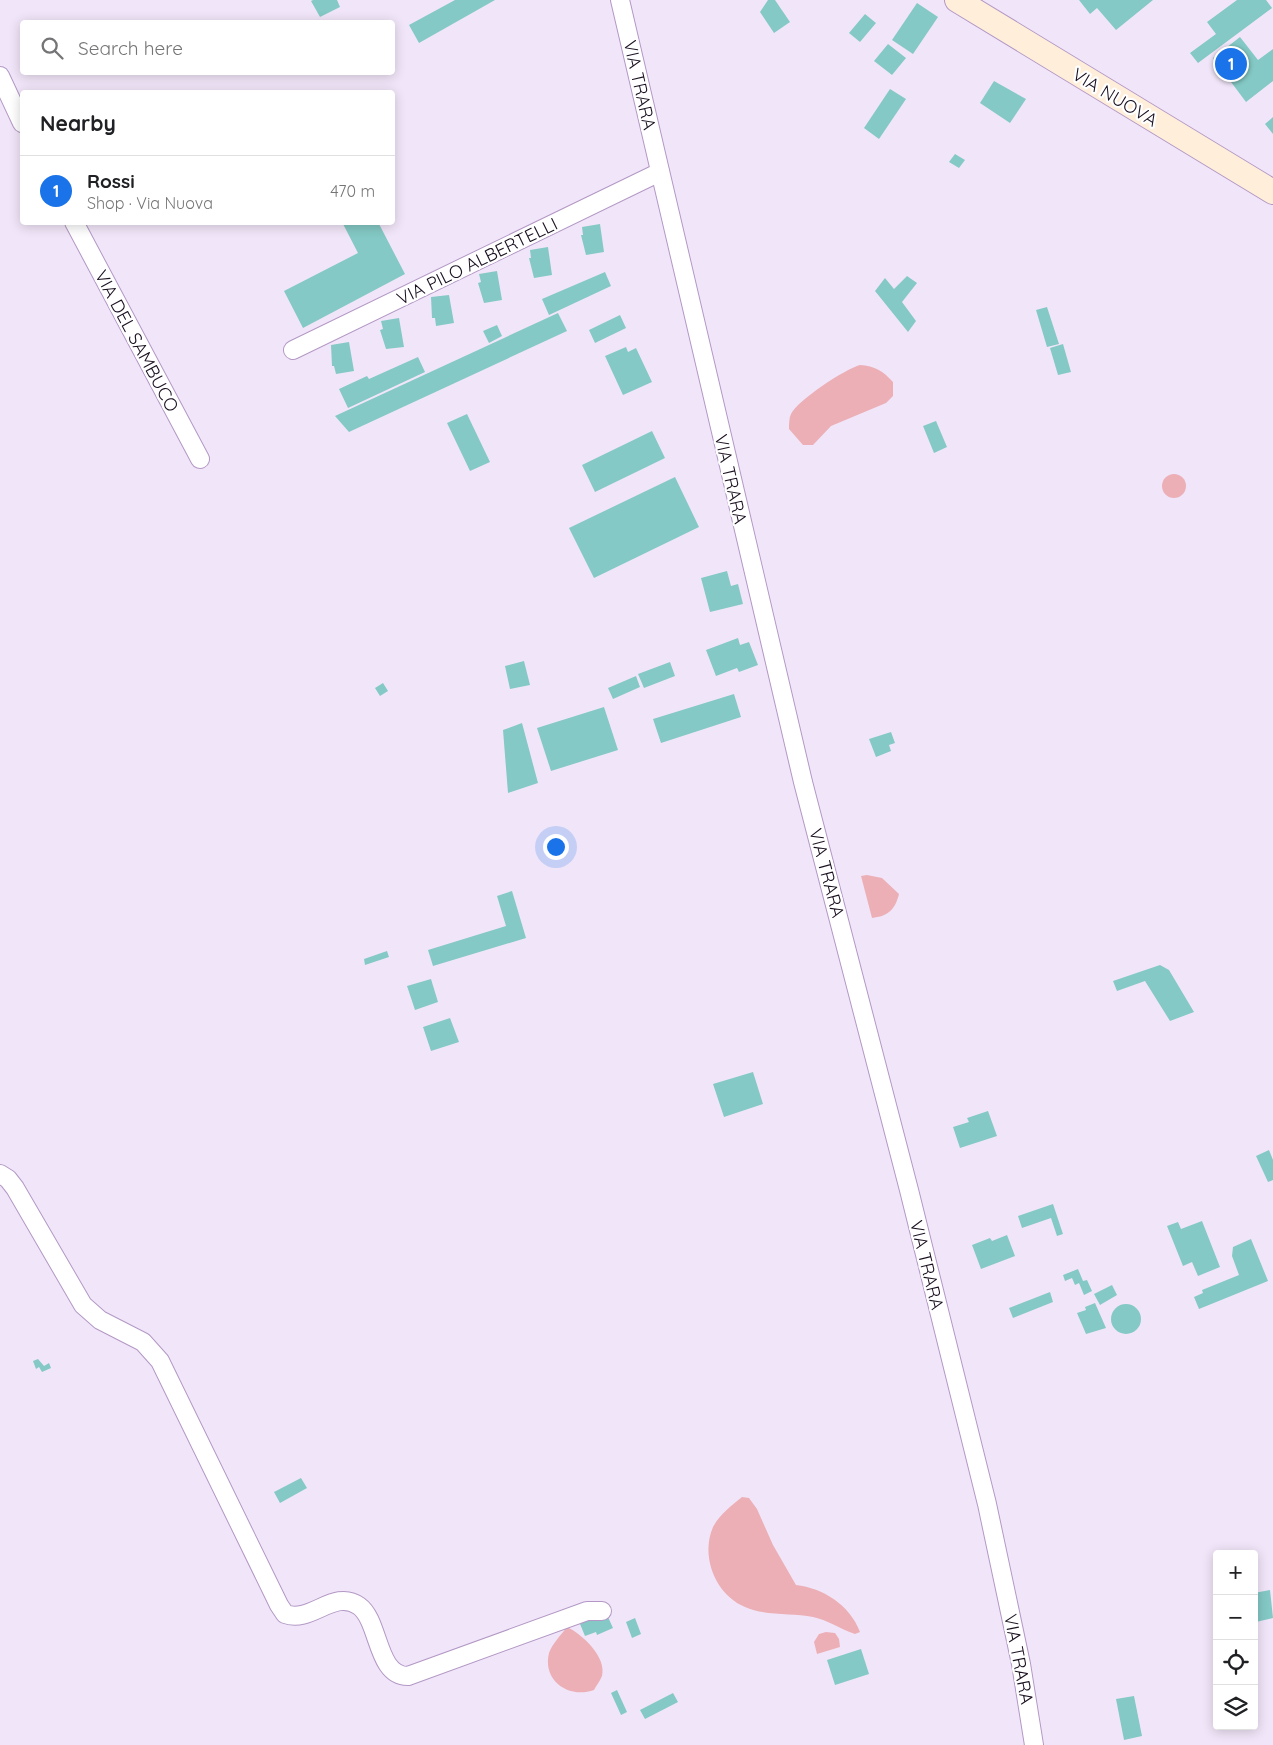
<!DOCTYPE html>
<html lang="en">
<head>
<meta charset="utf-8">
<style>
	body { margin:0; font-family:Quicksand,sans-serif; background:#f2f2f2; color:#202124 }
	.controls { position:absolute; right:15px; bottom:15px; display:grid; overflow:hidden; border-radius:5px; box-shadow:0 2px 12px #0003 }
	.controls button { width:45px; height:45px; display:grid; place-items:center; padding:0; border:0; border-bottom:1px solid #e0e0e0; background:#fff; color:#202124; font:25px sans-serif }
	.you { position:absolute; left:555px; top:846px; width:18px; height:18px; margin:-12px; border:4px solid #fff; border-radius:50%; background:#1a73e8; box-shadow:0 0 0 8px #1a73e833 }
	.badge { display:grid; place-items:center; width:32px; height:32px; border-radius:50%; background:#1a73e8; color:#fff; font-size:16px; font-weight:700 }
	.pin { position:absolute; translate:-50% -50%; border:2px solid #fff; box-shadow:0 1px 5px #0006 }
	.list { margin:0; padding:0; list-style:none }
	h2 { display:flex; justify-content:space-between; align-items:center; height:65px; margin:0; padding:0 20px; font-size:21px }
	h2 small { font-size:16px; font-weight:400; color:#757577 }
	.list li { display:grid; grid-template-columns:32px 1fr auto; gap:15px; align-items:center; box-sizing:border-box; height:70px; padding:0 20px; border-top:1px solid #e0e0e0 }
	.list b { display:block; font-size:19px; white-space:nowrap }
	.list p { margin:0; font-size:16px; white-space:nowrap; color:#757577 }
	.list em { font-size:16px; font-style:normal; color:#757577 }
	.icon { flex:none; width:28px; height:28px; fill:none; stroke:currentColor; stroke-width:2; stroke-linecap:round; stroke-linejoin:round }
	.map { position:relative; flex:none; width:1273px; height:1745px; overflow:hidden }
	.search { position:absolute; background:#fff; box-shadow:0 2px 12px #0003; left:20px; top:20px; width:375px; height:55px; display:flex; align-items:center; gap:12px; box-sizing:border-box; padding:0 18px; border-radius:5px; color:#757577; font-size:19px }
	.panel { position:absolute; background:#fff; box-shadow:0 2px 12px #0003; left:20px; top:90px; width:375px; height:135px; border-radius:5px }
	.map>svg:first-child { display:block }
	.green { fill:#ecafb6 }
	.building { fill:#84c9c5 }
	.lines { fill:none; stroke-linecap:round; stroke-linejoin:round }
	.minor-casing { stroke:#b398c5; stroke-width:20 }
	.secondary-casing { stroke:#b398c5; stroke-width:26 }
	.minor { stroke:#fff; stroke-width:18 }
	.secondary { stroke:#ffeed9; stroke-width:24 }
	.labels { text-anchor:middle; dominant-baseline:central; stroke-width:4.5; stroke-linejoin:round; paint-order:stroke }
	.street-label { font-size:18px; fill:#190f1f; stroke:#fff }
</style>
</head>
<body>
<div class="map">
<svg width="1273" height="1745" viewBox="0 0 1273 1745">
	<rect width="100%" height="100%" fill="#f1e6f9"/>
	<g class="green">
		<path d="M860,365c15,1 23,6 33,17v14l-7,7 -55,23 -18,19h-10l-14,-16c0,-5 0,-11 2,-15 7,-14 54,-45 69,-49z"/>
		<circle cx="1174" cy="486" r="12"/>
		<path d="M867,875l15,3 17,16c-4,16 -11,22 -27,24l-11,-42z"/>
		<path d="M742,1497l7,1 8,11 16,36 23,40c27,3 54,20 64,47l-5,2c-15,-5 -27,-14 -42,-17 -21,-4 -49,-1 -68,-10 -29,-12 -45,-50 -32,-80 7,-13 18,-21 29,-30z"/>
		<path d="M567,1627c15,7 40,30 35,49 -2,5 -6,10 -8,14 -25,9 -52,-9 -45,-37 3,-9 12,-18 18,-26z"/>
		<polygon points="826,1632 835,1633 839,1639 840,1647 817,1654 814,1642 819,1634"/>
	</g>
	<g class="building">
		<polygon points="313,0 337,0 340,7 320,17 311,1"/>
		<polygon points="455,0 495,0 419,43 409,25"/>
		<polygon points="768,0 775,0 790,22 774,33 760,12"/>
		<polygon points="1079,0 1153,0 1116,30 1097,8 1090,14"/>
		<polygon points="1237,0 1266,0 1272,8 1198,63 1190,53 1216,34 1207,22"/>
		<polygon points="917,3 938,17 913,54 892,40"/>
		<polygon points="865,14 876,23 860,42 849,33"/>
		<polygon points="1240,37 1258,60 1273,49 1273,81 1246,102 1213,58"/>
		<polygon points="888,44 906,58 892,75 874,61"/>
		<polygon points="994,81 1026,99 1010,123 980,103"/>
		<polygon points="890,89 906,99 879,139 864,128"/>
		<polygon points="1273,117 1273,134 1265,124"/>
		<polygon points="955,154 965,160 959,168 949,162"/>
		<polygon points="342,222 378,222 405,274 303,328 284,291 358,253"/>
		<polygon points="600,224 604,252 586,255 581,235 583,235 582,227"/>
		<polygon points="548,247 552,275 534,278 529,258 531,258 530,250"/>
		<polygon points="497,271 502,300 484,303 478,283 481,282 479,274"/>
		<polygon points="605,272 611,286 549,315 542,299"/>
		<polygon points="907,276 917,283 902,302 916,321 908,332 875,291 885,278 894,289"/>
		<polygon points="449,295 454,323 436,326 435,318 432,318 431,297"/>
		<polygon points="1047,307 1059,344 1047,347 1036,310"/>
		<polygon points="558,313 567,331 349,432 335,416"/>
		<polygon points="620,315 626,328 595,343 589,330"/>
		<polygon points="399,318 404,347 386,349 380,330 383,329 381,321"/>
		<polygon points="497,325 502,336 489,343 483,331"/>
		<polygon points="349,342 354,371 336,374 334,366 332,366 331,345"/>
		<polygon points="1063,344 1071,372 1058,375 1050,348"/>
		<polygon points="626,347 628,352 636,348 652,382 623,395 605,356"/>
		<polygon points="418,357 425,372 348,408 339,389 367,376 369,379"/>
		<polygon points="467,414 490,462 470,471 447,423"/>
		<polygon points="936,421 947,447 934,453 923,426"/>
		<polygon points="652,431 665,458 595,492 582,465"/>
		<polygon points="675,477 699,527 594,578 569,528"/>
		<polygon points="727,571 731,586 738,584 743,604 710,612 701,578"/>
		<polygon points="738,638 740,645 749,642 758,665 739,672 737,668 716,676 706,650"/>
		<polygon points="524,661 530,685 510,689 505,666"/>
		<polygon points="670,662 675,676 644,688 638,674"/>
		<polygon points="636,676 640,687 613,699 608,688"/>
		<polygon points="383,683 388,691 380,696 375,688"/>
		<polygon points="734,694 741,717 661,743 653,719"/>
		<polygon points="604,707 618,750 551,771 537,728"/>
		<polygon points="522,723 538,783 508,793 503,730"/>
		<polygon points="891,732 895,743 889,745 891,751 876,757 869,739"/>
		<polygon points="512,891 526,938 433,966 428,950 506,926 497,896"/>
		<polygon points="387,951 389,957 365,965 364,959"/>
		<polygon points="1160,965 1169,970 1194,1012 1170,1021 1145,981 1117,991 1113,981"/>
		<polygon points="431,979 438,1002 415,1010 407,986"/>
		<polygon points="450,1018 459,1042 431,1051 423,1027"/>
		<polygon points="753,1072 763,1104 724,1117 713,1084"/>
		<polygon points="988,1111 997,1136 960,1148 953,1127 969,1122 967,1118"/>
		<polygon points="1269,1150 1273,1160 1273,1180 1268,1182 1256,1156"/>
		<polygon points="1053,1204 1063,1234 1057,1236 1051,1218 1022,1228 1018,1216"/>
		<polygon points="1202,1221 1220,1267 1198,1276 1192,1262 1183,1266 1167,1226 1178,1222 1181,1229"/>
		<polygon points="1007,1235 1015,1256 981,1269 972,1245 990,1238 992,1241"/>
		<polygon points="1251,1239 1268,1281 1199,1309 1194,1297 1203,1293 1202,1290 1239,1275 1232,1256 1233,1247"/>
		<polygon points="1078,1269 1083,1281 1087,1280 1092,1291 1084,1295 1079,1283 1075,1285 1072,1278 1065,1281 1063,1275"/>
		<polygon points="1112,1285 1117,1295 1100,1305 1094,1294"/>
		<polygon points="1050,1292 1053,1302 1013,1318 1009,1308"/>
		<polygon points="1095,1303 1106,1328 1086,1334 1077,1313 1086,1310 1085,1307"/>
		<circle cx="1126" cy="1319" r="15"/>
		<polygon points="38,1359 44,1366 49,1363 51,1368 42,1372 39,1367 36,1369 33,1361"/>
		<polygon points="301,1478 307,1488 280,1503 274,1492"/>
		<polygon points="1270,1590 1273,1618 1256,1622 1254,1593"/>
		<polygon points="608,1617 613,1628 597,1635 596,1632 585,1636 580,1624 589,1618"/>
		<polygon points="635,1618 641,1634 632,1638 626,1622"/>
		<polygon points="861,1649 869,1674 835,1685 827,1660"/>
		<polygon points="617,1690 627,1712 621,1715 611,1693"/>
		<polygon points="673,1693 678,1702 645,1719 640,1710"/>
		<polygon points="1134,1696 1142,1736 1124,1740 1116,1699"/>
	</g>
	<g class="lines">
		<defs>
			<g id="minor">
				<polyline points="620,0 803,782 909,1190 987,1504 1021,1664 1034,1745"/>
				<polyline points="0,76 22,123"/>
				<polyline points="74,222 200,459"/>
				<polyline points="293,350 660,172"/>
				<path d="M0,1174l8,5 7,9 68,117 17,15 43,22 17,19 119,244 6,9c26,10 49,-26 74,-8 21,15 17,70 49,70l179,-65h15"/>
			</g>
			<polyline id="secondary" points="957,0 1273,192"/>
		</defs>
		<use href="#minor" class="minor-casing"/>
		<use href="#secondary" class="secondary-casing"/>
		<use href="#minor" class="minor"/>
		<use href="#secondary" class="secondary"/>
	</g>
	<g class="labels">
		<g class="street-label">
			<text transform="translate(640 85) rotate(77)">VIA TRARA</text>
			<text transform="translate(1115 97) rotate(31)">VIA NUOVA</text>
			<text transform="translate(477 261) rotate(-26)">VIA PILO ALBERTELLI</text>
			<text transform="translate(137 341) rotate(62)">VIA DEL SAMBUCO</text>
			<text transform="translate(731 479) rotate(77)">VIA TRARA</text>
			<text transform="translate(827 873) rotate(75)">VIA TRARA</text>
			<text transform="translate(927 1265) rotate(76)">VIA TRARA</text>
			<text transform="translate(1019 1659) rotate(79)">VIA TRARA</text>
		</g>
	</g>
</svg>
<div class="controls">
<button>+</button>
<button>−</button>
<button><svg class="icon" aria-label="locate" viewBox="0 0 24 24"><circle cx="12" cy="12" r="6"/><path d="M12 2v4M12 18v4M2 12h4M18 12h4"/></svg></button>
<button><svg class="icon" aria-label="layers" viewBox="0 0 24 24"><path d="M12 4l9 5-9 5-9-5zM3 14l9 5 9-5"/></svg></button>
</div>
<div class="you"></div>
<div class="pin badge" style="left:1231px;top:64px">1</div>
<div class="search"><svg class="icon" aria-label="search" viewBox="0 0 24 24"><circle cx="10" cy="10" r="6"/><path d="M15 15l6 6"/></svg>Search here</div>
<section class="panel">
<h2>Nearby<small></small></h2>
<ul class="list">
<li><span class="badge">1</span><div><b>Rossi</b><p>Shop · Via Nuova</p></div><em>470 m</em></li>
</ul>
</section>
</div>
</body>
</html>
